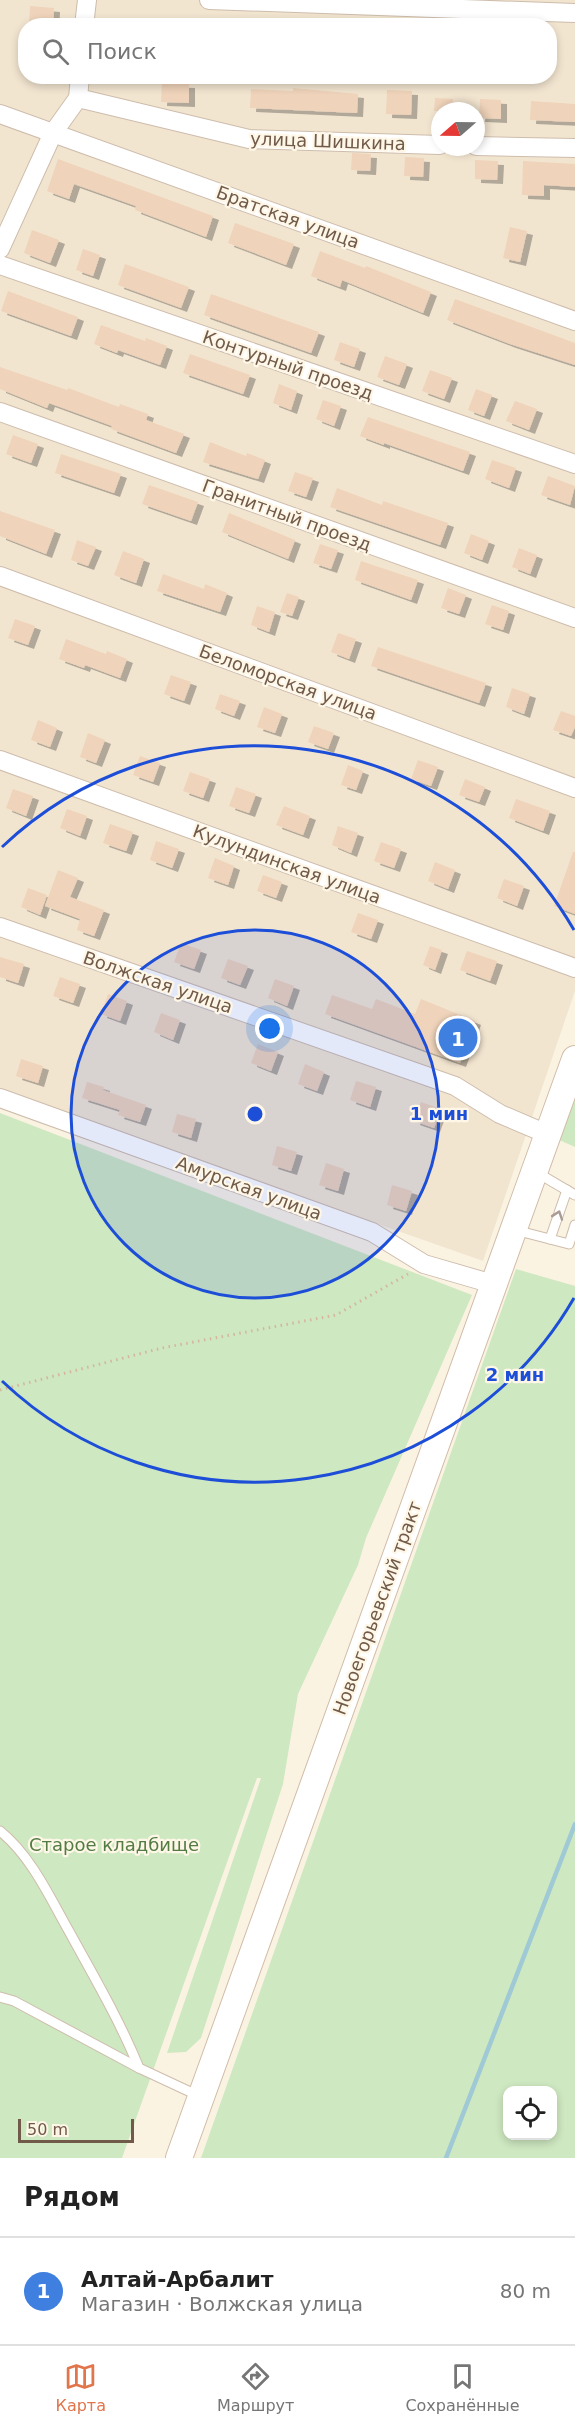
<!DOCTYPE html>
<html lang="ru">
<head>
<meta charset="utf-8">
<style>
	body { margin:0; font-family:"DejaVu Sans",sans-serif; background:#f2f2f2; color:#222 }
	.controls { position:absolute; right:18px; bottom:18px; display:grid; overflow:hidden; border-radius:12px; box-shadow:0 3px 9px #0003 }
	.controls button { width:54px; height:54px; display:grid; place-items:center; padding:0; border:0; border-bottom:2px solid #e0e0e0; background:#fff; color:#222; font:30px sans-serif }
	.compass { position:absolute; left:431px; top:102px; width:54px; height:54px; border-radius:50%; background:#fff; box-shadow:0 3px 9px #0003; rotate:250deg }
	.scale { position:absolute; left:18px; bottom:15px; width:116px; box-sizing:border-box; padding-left:6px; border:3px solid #715a49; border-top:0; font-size:16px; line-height:21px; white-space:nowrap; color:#715a49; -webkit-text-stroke:4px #fef7e7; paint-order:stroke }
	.you { position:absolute; left:270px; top:1029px; width:21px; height:21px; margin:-15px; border:4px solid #fff; border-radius:50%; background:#1a73e8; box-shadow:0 0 0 9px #1a73e833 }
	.badge { display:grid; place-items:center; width:39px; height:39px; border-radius:50%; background:#e1754b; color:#fff; font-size:20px; font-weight:700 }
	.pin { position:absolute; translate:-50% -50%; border:3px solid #fff; box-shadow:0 2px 6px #0006 }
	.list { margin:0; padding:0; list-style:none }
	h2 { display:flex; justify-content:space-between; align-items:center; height:78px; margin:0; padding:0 24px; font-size:26px }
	h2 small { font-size:20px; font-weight:400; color:#767676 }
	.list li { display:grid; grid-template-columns:39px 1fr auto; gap:18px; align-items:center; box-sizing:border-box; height:108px; padding:0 24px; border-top:2px solid #e0e0e0 }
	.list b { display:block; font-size:22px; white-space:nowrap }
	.list p { margin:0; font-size:20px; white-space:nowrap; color:#767676 }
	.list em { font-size:20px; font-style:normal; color:#767676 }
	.icon { flex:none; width:33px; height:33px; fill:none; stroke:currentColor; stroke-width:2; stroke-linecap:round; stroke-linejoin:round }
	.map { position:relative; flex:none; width:575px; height:2158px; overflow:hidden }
	.search { position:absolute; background:#fff; box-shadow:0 3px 9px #0003; left:18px; right:18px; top:18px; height:66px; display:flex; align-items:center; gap:15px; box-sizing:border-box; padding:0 21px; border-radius:24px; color:#767676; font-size:22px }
	.sheet { height:186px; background:#fff }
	nav { display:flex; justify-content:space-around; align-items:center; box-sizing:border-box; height:84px; border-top:2px solid #e0e0e0; background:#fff; font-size:16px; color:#767676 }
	nav a { display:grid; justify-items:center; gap:3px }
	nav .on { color:#e1754b }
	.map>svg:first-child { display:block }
	.residential { fill:#f2e5d0; fill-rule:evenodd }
	.green { fill:#cee8c1; fill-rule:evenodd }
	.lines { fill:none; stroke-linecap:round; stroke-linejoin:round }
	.stream { stroke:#9ec9d5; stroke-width:4.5 }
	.building { fill:#efd3ba; filter:url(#shadow) }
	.service-casing { stroke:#cebdac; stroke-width:11 }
	.minor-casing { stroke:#cebdac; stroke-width:20 }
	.secondary-casing { stroke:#d1bda9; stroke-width:28 }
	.path { stroke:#d4b69e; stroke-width:3; stroke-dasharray:1.5 4.5; stroke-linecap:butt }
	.service { stroke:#fff; stroke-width:9 }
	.minor { stroke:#fff; stroke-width:18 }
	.secondary { stroke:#fff; stroke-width:26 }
	.oneway { stroke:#aa9c92 }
	.ring { fill:none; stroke:#1d4ed8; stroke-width:3 }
	.labels { text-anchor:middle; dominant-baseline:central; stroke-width:4.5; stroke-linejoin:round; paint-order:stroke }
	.street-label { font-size:18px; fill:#715a49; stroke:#fef7e7 }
	.park-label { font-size:18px; fill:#527c44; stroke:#fef7e7 }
	.centre { fill:#1d4ed8; stroke:#fef7e7; stroke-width:3 }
	.ring-label { font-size:18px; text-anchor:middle; font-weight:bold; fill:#1d4ed8; stroke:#fef7e7; stroke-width:4.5; stroke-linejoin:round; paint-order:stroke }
</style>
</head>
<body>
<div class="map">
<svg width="575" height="2158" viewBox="0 0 575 2158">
	<defs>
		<filter id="shadow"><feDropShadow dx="6" dy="4" stdDeviation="0" flood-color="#0004"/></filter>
	</defs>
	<rect width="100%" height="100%" fill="#fbf3e2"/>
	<path class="residential" d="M0,0h575v991l-92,270 -483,-170zM26,26h524v50h-524zM440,111h36v36h-36z"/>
	<g class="green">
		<polygon points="575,1093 575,1147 557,1139"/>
		<polygon points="0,1113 472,1295 366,1538 358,1565 298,1694 283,1784 201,2038 186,2052 167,2053 261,1778 257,1778 122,2158 0,2158"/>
		<path d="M516,1269l59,17v872h-374zM508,2090h44v46h-44z"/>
	</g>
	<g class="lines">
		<polyline class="stream" points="446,2158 575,1824"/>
	</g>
	<g class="building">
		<polygon points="30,6 54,8 53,26 29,26"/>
		<polygon points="162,83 189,84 189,103 161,102"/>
		<polygon points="293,88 358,94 357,113 250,108 251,89 293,91"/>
		<polygon points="387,90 412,91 411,115 386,114"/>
		<polygon points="435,98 453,99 453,111 434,111"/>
		<polygon points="480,99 501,100 501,119 479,118"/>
		<polygon points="531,101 575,104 575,122 530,120"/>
		<polygon points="352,153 371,154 370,171 351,170"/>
		<polygon points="405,157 424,158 423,177 404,176"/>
		<polygon points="58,159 213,216 206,237 135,210 136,206 74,184 69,199 47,191"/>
		<polygon points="475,160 498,161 497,180 475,179"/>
		<polygon points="523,161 575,164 575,187 544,185 544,196 522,195"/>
		<polygon points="235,223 294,244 286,265 228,243"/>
		<polygon points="510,227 527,231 520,262 503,258"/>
		<polygon points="32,230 59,240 50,263 24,253"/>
		<polygon points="83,249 100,255 93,276 76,270"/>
		<polygon points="320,251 365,268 366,266 431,292 423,313 342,280 340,287 311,276"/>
		<polygon points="125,264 189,287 181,308 118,285"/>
		<polygon points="8,291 78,317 71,336 1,311"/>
		<polygon points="211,294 319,332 311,353 204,315"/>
		<polygon points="455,299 575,343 575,365 510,344 447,320"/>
		<polygon points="101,325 145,341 146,338 167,346 160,365 118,350 117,353 94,344"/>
		<polygon points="340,342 360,349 354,367 334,360"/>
		<polygon points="190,354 250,375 243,394 183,373"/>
		<polygon points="385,356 407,364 399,385 377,377"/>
		<polygon points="0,367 67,390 68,388 119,407 120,404 148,414 146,420 184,434 176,453 111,429 112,426 49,403 47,408 0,389"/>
		<polygon points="430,370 452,378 444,399 422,391"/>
		<polygon points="279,384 297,391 291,410 273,403"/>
		<polygon points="476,389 492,395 484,416 468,410"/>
		<polygon points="323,400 341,406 334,426 316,419"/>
		<polygon points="515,401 537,409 529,430 506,421"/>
		<polygon points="368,417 470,452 463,471 384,443 384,445 360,436"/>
		<polygon points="13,435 38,444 31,463 6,454"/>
		<polygon points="210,442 246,456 247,453 265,460 258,479 203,462"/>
		<polygon points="61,454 121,474 114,493 55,473"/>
		<polygon points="492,460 516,468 509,488 485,479"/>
		<polygon points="295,472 313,478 306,497 288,491"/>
		<polygon points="548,476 575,486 570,505 541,495"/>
		<polygon points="149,485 198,502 191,521 142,504"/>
		<polygon points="337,488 382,505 383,501 448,523 440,545 330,507"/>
		<polygon points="0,511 55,530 46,554 0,536"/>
		<polygon points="229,513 295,540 288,559 222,532"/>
		<polygon points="471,534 489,541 482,560 464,553"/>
		<polygon points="77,540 96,547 88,566 71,560"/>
		<polygon points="320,544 338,550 331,569 313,563"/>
		<polygon points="519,548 537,555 530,574 512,567"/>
		<polygon points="123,551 144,559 136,583 114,575"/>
		<polygon points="361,561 418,580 411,600 355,580"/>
		<polygon points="163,574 204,589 205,584 227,593 220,612 157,591"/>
		<polygon points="448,588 466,595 459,614 441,608"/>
		<polygon points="287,593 299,597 292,616 280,612"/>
		<polygon points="492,605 509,611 503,630 485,624"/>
		<polygon points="257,606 275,612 269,632 251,625"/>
		<polygon points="15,619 35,626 28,645 8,638"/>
		<polygon points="338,633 356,639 349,659 331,652"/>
		<polygon points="66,639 106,654 107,651 127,659 120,678 85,665 84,668 59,659"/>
		<polygon points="378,647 486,683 479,703 371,666"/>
		<polygon points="171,675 191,682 184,701 164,694"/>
		<polygon points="512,688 530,694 524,714 506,707"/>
		<polygon points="220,694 240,701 234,716 215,709"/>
		<polygon points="264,707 282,714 275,733 257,727"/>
		<polygon points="561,711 575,716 575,727 571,736 553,730"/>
		<polygon points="38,720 57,728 50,747 31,740"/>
		<polygon points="314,726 334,733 328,749 308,742"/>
		<polygon points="88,733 105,740 96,763 80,757"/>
		<polygon points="140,756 160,763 153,782 133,775"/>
		<polygon points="418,760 438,767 431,786 411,779"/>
		<polygon points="348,765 363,771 356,790 341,785"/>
		<polygon points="190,772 210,779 203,798 183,791"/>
		<polygon points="465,779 485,787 479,802 459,795"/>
		<polygon points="236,787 256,794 249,813 229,806"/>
		<polygon points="13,789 33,796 26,816 6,808"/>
		<polygon points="516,799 550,811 543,831 509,818"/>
		<polygon points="284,806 310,816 303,835 276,825"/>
		<polygon points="67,809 87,816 80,836 60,828"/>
		<polygon points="110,824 133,832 126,851 103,843"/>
		<polygon points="338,826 358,833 351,853 332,845"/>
		<polygon points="156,841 179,849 172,868 150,860"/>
		<polygon points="381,842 401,849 394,868 374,861"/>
		<polygon points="573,852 575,852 575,914 554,906"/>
		<polygon points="215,858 234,866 228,885 208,878"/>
		<polygon points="435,862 455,870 448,889 428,881"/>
		<polygon points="58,870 78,878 70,897 104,910 94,936 77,930 80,919 45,906"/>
		<polygon points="263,875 282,882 276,898 257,891"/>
		<polygon points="504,879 524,886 517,906 497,898"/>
		<polygon points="28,888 47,895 40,915 21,907"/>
		<polygon points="358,913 378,920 371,939 351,932"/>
		<polygon points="181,943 201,950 194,969 174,962"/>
		<polygon points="430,946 442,950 435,970 423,965"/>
		<polygon points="467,951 497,961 490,981 460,970"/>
		<polygon points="0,957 24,964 18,983 0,977"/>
		<polygon points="228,959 248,966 240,985 221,978"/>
		<polygon points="60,977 80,984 73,1003 53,996"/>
		<polygon points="275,979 294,986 287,1006 268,998"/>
		<polygon points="108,994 127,1001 120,1021 101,1014"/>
		<polygon points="332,995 372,1009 376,999 415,1014 421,999 475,1021 460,1063 325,1014"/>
		<polygon points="161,1013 180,1020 173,1040 154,1032"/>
		<polygon points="258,1044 278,1052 271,1071 251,1063"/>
		<polygon points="21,1059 43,1066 38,1083 16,1076"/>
		<polygon points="305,1064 324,1072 317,1091 298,1084"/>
		<polygon points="356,1081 376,1087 370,1107 350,1100"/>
		<polygon points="87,1082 104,1087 103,1090 146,1105 140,1122 118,1115 120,1110 82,1098"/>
		<polygon points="421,1102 441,1109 434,1128 414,1121"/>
		<polygon points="177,1114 196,1119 191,1138 172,1132"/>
		<polygon points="277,1146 297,1152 291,1171 272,1165"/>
		<polygon points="326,1163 344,1169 338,1191 319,1185"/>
		<polygon points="392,1185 412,1191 406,1211 387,1205"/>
	</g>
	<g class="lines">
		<defs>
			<g id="service">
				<polyline points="536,1172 575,1195"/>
				<polyline points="515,1230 569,1244 575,1225"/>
				<polyline points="550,1239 567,1190"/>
				<path d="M0,1831c32,26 50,67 70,102 24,44 50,88 69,135l60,28"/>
				<polyline points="0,1997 14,2001 139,2068"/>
			</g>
			<g id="minor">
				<polyline points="209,0 575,13"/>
				<polyline points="84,26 87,0"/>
				<polyline points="78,98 249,139 440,145"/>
				<polyline points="0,114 575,321"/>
				<polyline points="476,146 575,148"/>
				<polyline points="0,249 53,133 78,98 80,76"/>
				<polyline points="0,265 575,464"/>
				<polyline points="0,412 575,618"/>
				<polyline points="0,576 575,788"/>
				<polyline points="0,760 575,968"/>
				<polyline points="0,927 455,1086 500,1114 547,1134"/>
				<polyline points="0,1098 372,1232 424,1264 493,1284"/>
			</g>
			<polyline id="secondary" points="179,2158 575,1059"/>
		</defs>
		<use href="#service" class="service-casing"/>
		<use href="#minor" class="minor-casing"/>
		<use href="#secondary" class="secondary-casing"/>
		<polyline class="path" points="0,1390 162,1348 336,1315 408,1274"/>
		<use href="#service" class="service"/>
		<use href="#minor" class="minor"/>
		<use href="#secondary" class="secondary"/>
	</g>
	<defs><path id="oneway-chevron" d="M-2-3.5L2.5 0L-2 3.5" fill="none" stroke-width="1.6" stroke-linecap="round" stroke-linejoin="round" transform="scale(1.5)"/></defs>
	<use class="oneway" href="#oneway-chevron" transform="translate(558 1215) rotate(-71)"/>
	<circle cx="255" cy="1114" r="184" fill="#1d4ed8" fill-opacity=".12"/>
	<g class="ring">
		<circle cx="255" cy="1114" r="184"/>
		<path d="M574 1298A368 368 0 0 1 2 1381M2 847A368 368 0 0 1 574 930"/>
	</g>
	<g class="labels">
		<g class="street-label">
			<text transform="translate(328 141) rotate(2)">улица Шишкина</text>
			<text transform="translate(288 217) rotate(20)">Братская улица</text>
			<text transform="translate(288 365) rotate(19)">Контурный проезд</text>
			<text transform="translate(287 515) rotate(20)">Гранитный проезд</text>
			<text transform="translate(288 682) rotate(20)">Беломорская улица</text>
			<text transform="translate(287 864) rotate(20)">Кулундинская улица</text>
			<text transform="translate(158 982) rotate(19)">Волжская улица</text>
			<text transform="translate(249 1188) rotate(20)">Амурская улица</text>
			<text transform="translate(377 1608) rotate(-70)">Новоегорьевский тракт</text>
		</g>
		<g class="park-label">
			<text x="114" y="1844">Старое кладбище</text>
		</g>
	</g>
	<circle cx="255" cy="1114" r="9" class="centre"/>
	<g class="ring-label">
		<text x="439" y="1120">1 мин</text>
		<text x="515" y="1381">2 мин</text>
	</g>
</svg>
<div class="controls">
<button><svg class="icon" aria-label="locate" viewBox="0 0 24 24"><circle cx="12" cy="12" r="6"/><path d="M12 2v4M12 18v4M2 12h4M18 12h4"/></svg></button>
</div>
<svg class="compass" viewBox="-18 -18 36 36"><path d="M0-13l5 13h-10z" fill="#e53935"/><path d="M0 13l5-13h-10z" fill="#767676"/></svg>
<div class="scale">50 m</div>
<div class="you"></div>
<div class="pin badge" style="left:458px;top:1038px;background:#3f7fe0">1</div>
<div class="search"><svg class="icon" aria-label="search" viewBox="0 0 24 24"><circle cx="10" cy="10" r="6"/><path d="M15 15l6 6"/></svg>Поиск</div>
</div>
<section class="sheet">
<h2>Рядом<small></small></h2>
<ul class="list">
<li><span class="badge" style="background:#3f7fe0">1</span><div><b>Алтай-Арбалит</b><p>Магазин · Волжская улица</p></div><em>80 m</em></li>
</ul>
</section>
<nav>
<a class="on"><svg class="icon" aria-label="map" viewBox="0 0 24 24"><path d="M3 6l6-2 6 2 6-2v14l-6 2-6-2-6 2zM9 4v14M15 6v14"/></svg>Карта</a>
<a><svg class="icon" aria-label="directions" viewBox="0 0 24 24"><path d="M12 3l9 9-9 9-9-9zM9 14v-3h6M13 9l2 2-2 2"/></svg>Маршрут</a>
<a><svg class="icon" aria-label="saved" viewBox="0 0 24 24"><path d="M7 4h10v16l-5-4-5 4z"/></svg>Сохранённые</a>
</nav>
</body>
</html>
